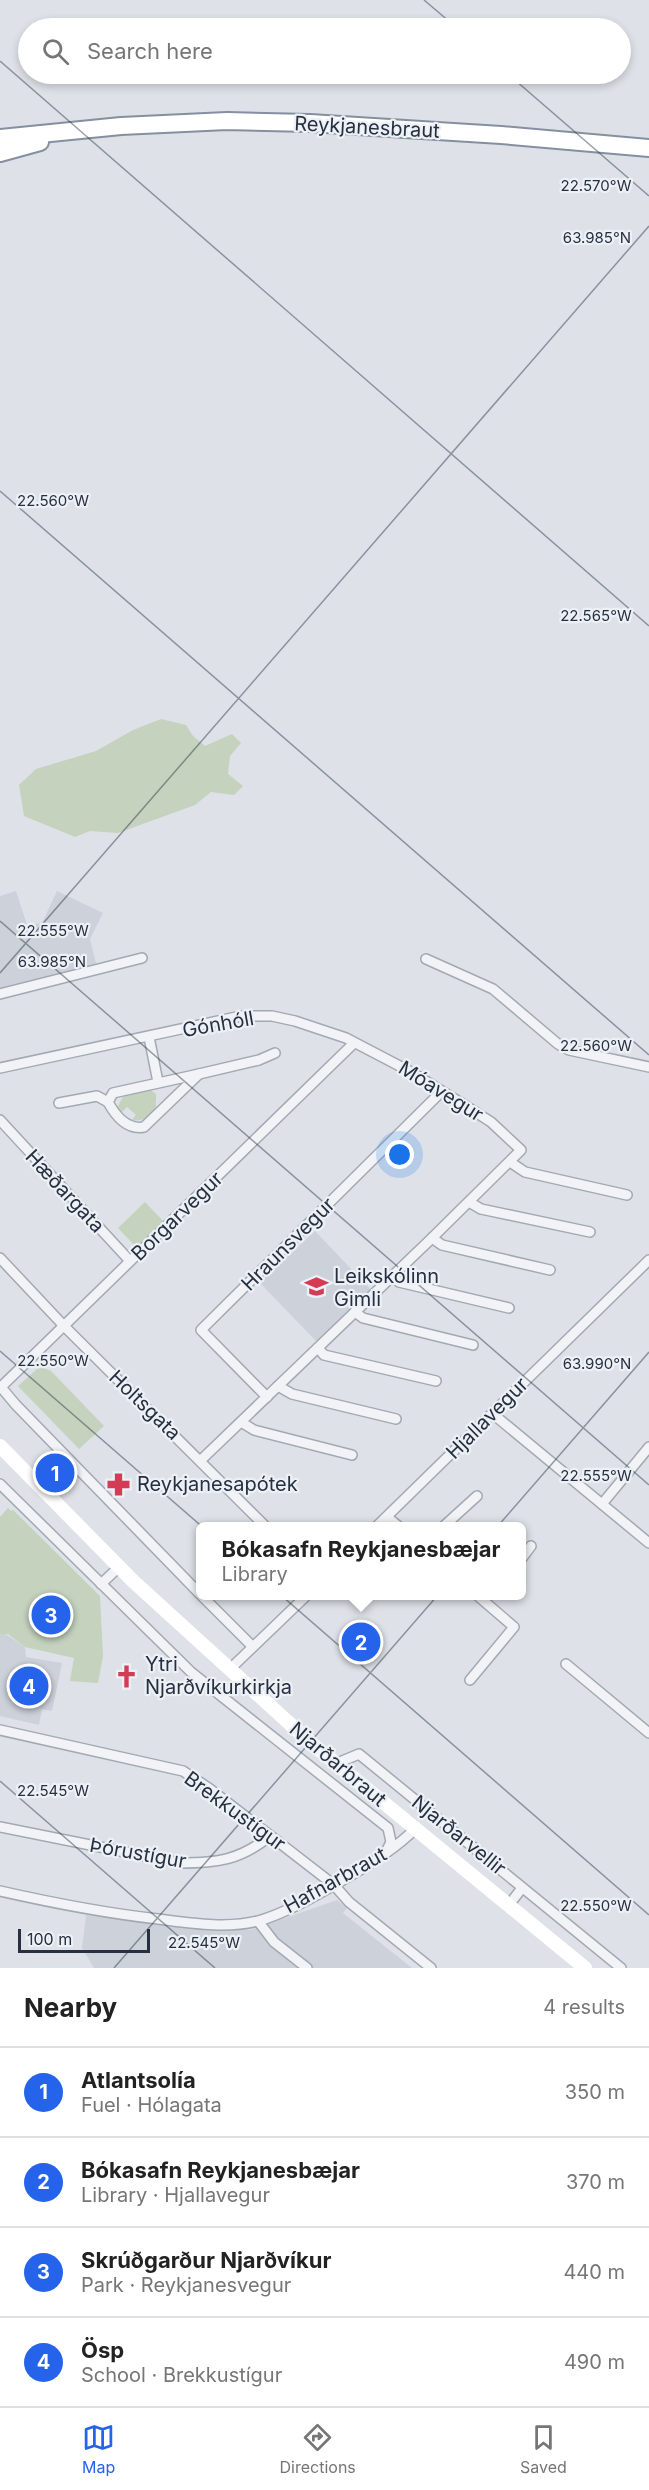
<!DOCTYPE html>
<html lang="en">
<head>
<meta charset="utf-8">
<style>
	body { margin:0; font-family:Inter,sans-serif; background:#f2f2f2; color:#222 }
	.scale { position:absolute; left:18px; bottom:15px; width:132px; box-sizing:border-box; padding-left:6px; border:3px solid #263040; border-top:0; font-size:16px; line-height:21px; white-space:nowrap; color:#263040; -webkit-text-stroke:4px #edf1f6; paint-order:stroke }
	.you { position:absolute; left:400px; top:1155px; width:21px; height:21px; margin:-15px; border:4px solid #fff; border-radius:50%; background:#1a73e8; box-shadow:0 0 0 9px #1a73e833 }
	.badge { display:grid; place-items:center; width:39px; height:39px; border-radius:50%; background:#2563eb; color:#fff; font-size:20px; font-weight:700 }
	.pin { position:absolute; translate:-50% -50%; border:3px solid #fff; box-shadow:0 2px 6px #0006 }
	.popup { position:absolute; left:196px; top:1522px; width:330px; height:78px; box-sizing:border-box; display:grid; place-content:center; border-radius:9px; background:#fff; filter:drop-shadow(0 2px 4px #0005); font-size:20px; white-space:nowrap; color:#767676 }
	.popup b { font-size:22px; color:#222 }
	.popup::after { content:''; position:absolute; left:50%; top:100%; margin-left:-12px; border:12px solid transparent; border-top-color:#fff }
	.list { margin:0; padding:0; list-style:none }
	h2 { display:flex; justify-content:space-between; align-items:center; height:78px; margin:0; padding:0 24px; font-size:26px }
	h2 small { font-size:20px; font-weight:400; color:#767676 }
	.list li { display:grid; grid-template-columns:39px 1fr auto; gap:18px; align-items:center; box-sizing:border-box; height:90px; padding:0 24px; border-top:2px solid #e0e0e0 }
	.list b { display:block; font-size:22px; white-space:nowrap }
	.list p { margin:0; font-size:20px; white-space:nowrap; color:#767676 }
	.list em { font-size:20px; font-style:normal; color:#767676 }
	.icon { flex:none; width:33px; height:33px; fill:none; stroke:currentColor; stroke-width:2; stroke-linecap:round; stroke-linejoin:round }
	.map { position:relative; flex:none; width:649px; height:1968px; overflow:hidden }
	.search { position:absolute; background:#fff; box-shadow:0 3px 9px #0003; left:18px; right:18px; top:18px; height:66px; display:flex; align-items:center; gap:15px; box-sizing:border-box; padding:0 21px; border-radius:33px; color:#767676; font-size:22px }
	.sheet { height:438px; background:#fff }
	nav { display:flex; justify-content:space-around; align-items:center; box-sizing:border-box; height:84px; border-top:2px solid #e0e0e0; background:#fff; font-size:16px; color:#767676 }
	nav a { display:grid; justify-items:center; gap:3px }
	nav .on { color:#2563eb }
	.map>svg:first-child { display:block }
	.built { fill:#ccd1da }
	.green { fill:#c4d2be }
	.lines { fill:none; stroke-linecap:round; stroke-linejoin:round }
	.street-casing { stroke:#a3a9b2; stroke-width:12 }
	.highway-casing { stroke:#848f9f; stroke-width:20 }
	.street { stroke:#f1f3f6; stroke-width:9 }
	.secondary { stroke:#fff; stroke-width:14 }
	.highway { stroke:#fff; stroke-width:16 }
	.ticks { fill:none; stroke:#263040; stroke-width:1.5; stroke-opacity:0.45 }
	.labels { text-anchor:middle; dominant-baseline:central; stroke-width:4.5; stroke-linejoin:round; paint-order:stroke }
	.street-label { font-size:20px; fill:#263040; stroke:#edf1f6 }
	.poi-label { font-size:20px; fill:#263040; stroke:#edf1f6; text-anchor:start }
	.ticks-label { font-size:15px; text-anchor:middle; fill:#263040; stroke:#edf1f6; stroke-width:4.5; stroke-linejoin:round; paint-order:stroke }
</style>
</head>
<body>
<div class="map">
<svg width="649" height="1968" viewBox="0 0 649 1968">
	<rect width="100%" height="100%" fill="#dee2e8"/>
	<g class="built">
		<polygon points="16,891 27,925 42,923 57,891 103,913 90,939 97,967 0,994 0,896"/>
		<polygon points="315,1231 371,1290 317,1342 260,1283"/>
		<polygon points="4,1633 25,1647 26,1657 62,1663 52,1711 42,1709 39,1725 0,1716 0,1634"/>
		<polygon points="337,1900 347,1908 343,1913 412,1968 94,1968 82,1948 86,1915 251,1930"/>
	</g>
	<g class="green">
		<polygon points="161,719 186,725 193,736 205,746 232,734 241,743 230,756 228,774 243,786 234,795 211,792 195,805 118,833 90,831 75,837 24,816 19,785 36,769 96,751 133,730"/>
		<path d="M149,1089l7,5v16c-8,7 -14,12 -24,10l4,-5 -9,-8 -5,5 -5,-4 6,-11z"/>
		<polygon points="145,1202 163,1221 136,1247 118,1228"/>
		<polygon points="43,1368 51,1371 104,1426 79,1449 18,1386 37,1369"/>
		<polygon points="8,1508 11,1511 13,1510 100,1596 103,1656 98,1683 70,1681 74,1658 25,1647 8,1634 0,1634 0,1517"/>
	</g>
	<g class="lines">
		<defs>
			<g id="street">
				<polyline points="426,959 493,989 558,1044 569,1050 649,1067"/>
				<polyline points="0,994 142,958"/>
				<polyline points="149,1037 158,1082"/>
				<polyline points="0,1068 241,1016 272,1016 295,1021 346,1038 413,1073 466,1106 491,1122 521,1150 432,1238 201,1460"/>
				<path d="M199,1074l-55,53c-17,3 -29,-12 -36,-25l5,-9z"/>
				<polyline points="199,1074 259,1060 275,1053"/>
				<polyline points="59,1103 97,1096 108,1102"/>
				<polyline points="0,1120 130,1261"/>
				<polyline points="510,1162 525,1172 627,1195"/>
				<polyline points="469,1202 481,1209 590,1232"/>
				<polyline points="432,1238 442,1245 550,1270"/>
				<polyline points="0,1258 64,1326 265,1526"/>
				<polyline points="393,1276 399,1282 509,1308"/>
				<polyline points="355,1312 363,1318 473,1345"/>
				<polyline points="318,1348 324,1355 436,1381"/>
				<polyline points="0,1386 16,1405 200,1594"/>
				<polyline points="278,1386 292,1394 396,1419"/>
				<polyline points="0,1388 354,1043"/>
				<polyline points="267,1397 201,1330 441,1092"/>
				<polyline points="493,1414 649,1543"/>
				<polyline points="241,1422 254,1430 352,1455"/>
				<polyline points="0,1484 191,1672 388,1828 391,1842 386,1852"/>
				<polyline points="602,1504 649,1447"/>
				<polyline points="387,1517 398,1526"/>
				<polyline points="377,1526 649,1260"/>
				<polyline points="444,1526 477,1496"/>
				<polyline points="522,1558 531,1546"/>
				<polyline points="101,1584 119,1567"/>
				<polyline points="202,1596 252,1646"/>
				<polyline points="566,1664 649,1733"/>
				<polyline points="230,1669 306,1596"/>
				<polyline points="470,1680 514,1627 478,1596"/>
				<polyline points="0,1730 183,1771 210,1789 334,1885 349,1902 431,1968"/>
				<polyline points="335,1764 359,1754 621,1968"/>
				<path d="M0,1827l180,36c38,0 60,-3 90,-27"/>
				<path d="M0,1891c53,12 104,22 158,28 32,4 68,10 100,2 26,-7 59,-26 83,-40 25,-14 53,-31 74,-52"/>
				<polyline points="508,1906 522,1888"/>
				<polyline points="258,1921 274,1942 307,1968"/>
			</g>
			<g id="highway">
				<polyline points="0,138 121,126 227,121 310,123 501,135 649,148"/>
				<polyline points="0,153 40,142"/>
			</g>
		</defs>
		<use href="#street" class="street-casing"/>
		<use href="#highway" class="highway-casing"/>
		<use href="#street" class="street"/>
		<polyline class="secondary" points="0,1446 133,1581 311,1743 585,1968"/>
		<use href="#highway" class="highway"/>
	</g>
	<path class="ticks" d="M424,0l33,28M0,61l649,565M508,74l141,122M0,491l649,564M0,921l649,564M0,973l649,-747M0,1351l649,564M0,1781l215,187M114,1968l535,-616"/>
	<defs>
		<symbol id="school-bare" viewBox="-9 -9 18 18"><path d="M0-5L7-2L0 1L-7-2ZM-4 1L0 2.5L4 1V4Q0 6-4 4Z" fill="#d43c55" stroke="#edf1f6" stroke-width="2.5" paint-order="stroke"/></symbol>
		<symbol id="pharmacy-bare" viewBox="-9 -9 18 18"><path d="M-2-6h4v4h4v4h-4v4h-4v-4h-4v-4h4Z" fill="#d43c55" stroke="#edf1f6" stroke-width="2.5" paint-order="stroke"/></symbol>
		<symbol id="church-bare" viewBox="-9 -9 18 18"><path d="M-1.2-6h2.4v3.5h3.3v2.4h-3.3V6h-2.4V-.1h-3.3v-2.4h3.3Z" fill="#d43c55" stroke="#edf1f6" stroke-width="2.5" paint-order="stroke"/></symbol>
	</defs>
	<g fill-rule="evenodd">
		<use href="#school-bare" x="300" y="1270" width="33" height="33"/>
		<use href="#pharmacy-bare" x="102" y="1468" width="33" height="33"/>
		<use href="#church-bare" x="110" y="1660" width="33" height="33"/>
	</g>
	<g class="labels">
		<g class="street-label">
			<text transform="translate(367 127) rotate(3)">Reykjanesbraut</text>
			<text transform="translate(218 1024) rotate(-10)">Gónhóll</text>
			<text transform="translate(441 1091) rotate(32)">Móavegur</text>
			<text transform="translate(65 1191) rotate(47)">Hæðargata</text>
			<text transform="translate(177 1216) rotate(-44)">Borgarvegur</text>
			<text transform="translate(288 1244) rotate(-45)">Hraunsvegur</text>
			<text transform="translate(145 1405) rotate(44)">Holtsgata</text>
			<text transform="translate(487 1418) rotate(-45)">Hjallavegur</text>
			<text transform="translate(338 1764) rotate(40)">Njarðarbraut</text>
			<text transform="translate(235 1811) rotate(36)">Brekkustígur</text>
			<text transform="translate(459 1835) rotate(39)">Njarðarvellir</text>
			<text transform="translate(138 1853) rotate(10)">Þórustígur</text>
			<text transform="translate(335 1880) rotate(-29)">Hafnarbraut</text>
		</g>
		<g class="poi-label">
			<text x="334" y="1276">Leikskólinn<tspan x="334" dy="23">Gimli</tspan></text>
			<text x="137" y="1484">Reykjanesapótek</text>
			<text x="145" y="1664">Ytri<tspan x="145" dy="23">Njarðvíkurkirkja</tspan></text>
		</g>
	</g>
	<g class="ticks-label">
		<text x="596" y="191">22.570°W</text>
		<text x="597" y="243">63.985°N</text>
		<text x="53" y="506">22.560°W</text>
		<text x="596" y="621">22.565°W</text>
		<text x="53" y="936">22.555°W</text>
		<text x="52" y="967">63.985°N</text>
		<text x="596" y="1051">22.560°W</text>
		<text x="53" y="1366">22.550°W</text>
		<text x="597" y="1369">63.990°N</text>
		<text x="596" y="1481">22.555°W</text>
		<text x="53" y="1796">22.545°W</text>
		<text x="596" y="1911">22.550°W</text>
		<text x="204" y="1948">22.545°W</text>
	</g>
</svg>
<div class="scale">100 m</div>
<div class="you"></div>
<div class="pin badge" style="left:55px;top:1473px">1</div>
<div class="pin badge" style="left:361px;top:1642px">2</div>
<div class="popup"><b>Bókasafn Reykjanesbæjar</b>Library</div>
<div class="pin badge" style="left:51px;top:1615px">3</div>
<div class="pin badge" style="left:29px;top:1686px">4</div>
<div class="search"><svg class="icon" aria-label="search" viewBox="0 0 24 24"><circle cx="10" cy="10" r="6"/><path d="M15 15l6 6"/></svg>Search here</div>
</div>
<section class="sheet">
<h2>Nearby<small>4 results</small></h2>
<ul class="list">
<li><span class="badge">1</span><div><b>Atlantsolía</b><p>Fuel · Hólagata</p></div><em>350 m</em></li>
<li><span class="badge">2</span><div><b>Bókasafn Reykjanesbæjar</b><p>Library · Hjallavegur</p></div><em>370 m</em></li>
<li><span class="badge">3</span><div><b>Skrúðgarður Njarðvíkur</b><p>Park · Reykjanesvegur</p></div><em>440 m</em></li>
<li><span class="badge">4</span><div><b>Ösp</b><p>School · Brekkustígur</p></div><em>490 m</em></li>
</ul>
</section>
<nav>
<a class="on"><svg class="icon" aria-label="map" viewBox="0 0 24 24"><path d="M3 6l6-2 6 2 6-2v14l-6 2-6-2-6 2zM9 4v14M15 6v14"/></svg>Map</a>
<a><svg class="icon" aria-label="directions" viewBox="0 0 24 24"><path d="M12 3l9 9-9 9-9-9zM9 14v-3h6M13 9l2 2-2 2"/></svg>Directions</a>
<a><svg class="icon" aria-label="saved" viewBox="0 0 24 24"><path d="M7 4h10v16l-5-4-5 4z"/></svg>Saved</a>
</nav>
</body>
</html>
